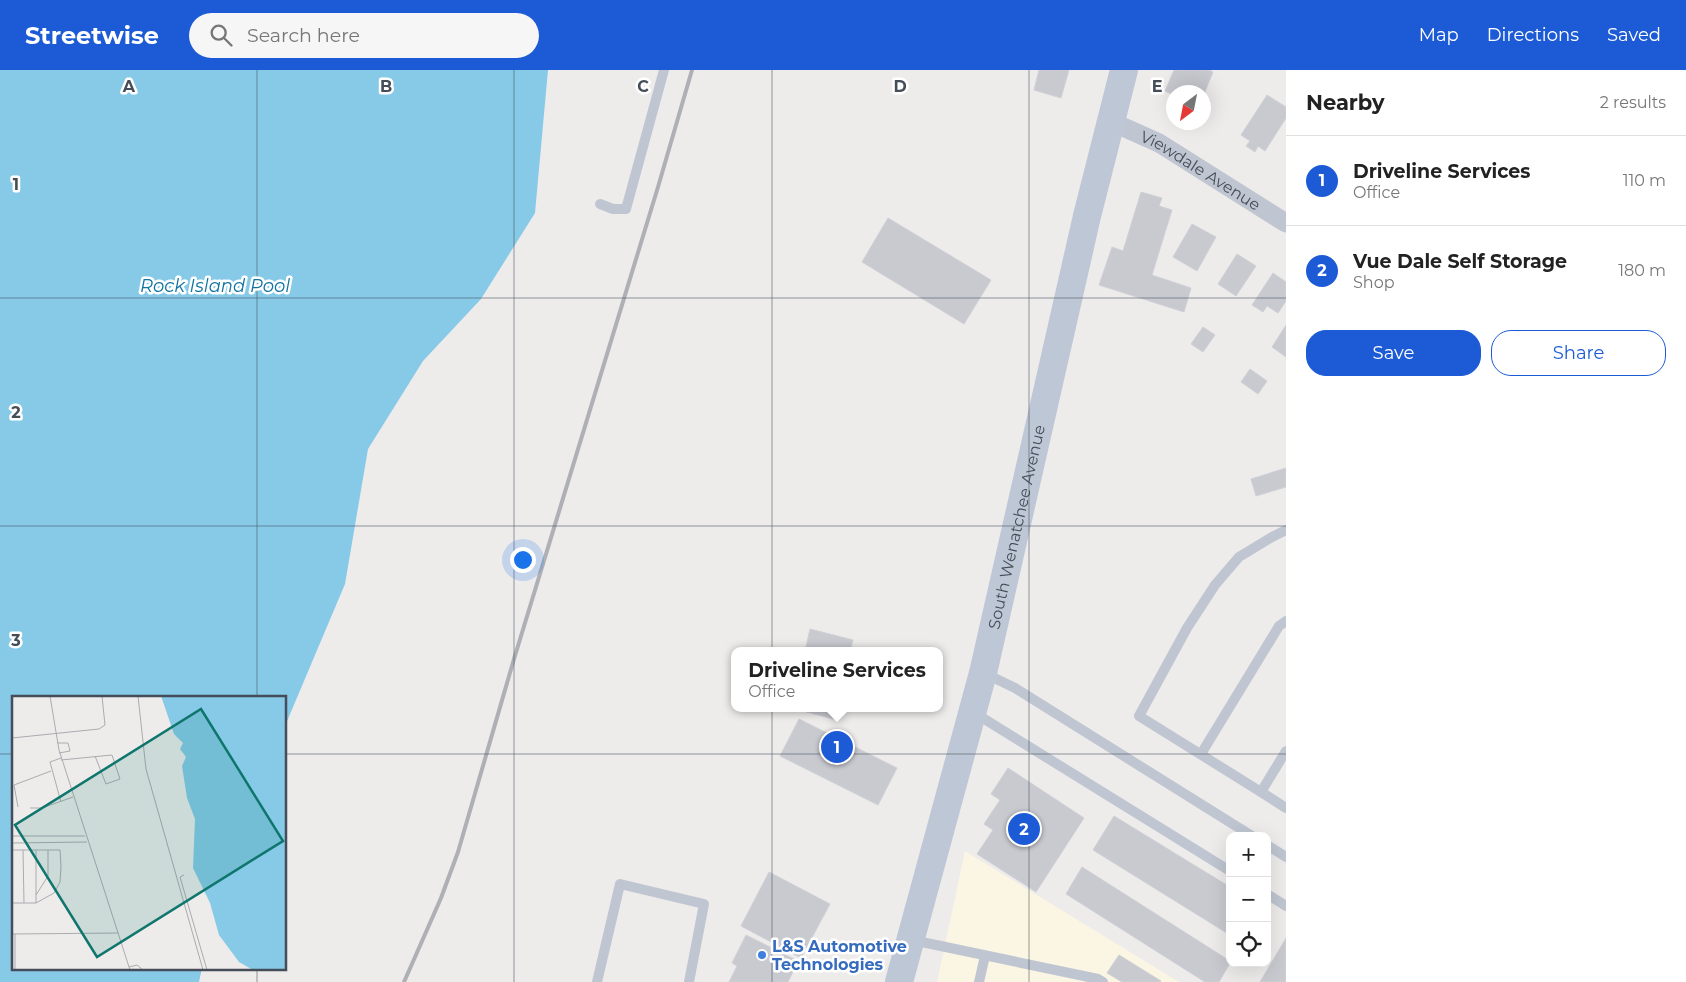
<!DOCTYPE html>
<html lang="en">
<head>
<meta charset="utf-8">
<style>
	body { margin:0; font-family:Montserrat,sans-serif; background:#f6f6f6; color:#222 }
	.controls { position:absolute; right:15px; bottom:15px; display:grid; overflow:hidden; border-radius:10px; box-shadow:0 5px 20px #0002 }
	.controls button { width:45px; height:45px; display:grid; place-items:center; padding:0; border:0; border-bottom:1px solid #e0e0e0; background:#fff; color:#222; font:25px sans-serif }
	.compass { position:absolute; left:1166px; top:15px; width:45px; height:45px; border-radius:50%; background:#fff; box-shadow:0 5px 20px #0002; rotate:212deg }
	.you { position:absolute; left:522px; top:489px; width:18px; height:18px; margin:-12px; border:4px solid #fff; border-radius:50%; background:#1a73e8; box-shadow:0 0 0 8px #1a73e833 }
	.badge { display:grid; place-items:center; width:32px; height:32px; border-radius:50%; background:#1d5bd6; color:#fff; font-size:16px; font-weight:700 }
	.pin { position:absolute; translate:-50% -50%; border:2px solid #fff; box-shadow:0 1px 5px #0006 }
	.popup { position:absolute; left:731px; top:577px; width:212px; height:65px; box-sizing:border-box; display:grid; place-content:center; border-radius:10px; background:#fff; filter:drop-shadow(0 1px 4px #0005); font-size:16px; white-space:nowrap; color:#767676 }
	.popup b { font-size:19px; color:#222 }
	.popup::after { content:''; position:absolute; left:50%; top:100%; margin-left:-10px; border:10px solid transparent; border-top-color:#fff }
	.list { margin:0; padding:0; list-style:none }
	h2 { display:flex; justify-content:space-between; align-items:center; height:65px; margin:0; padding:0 20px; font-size:21px }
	h2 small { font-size:16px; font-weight:400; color:#767676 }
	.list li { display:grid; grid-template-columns:32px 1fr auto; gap:15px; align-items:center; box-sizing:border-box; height:90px; padding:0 20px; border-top:1px solid #e0e0e0 }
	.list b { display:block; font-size:19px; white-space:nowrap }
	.list p { margin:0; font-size:16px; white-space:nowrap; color:#767676 }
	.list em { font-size:16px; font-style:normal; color:#767676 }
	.actions { display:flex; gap:10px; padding:15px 20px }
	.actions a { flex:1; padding:11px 0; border:1px solid #1d5bd6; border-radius:20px; text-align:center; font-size:18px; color:#1d5bd6 }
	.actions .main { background:#1d5bd6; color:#fff }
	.icon { flex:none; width:28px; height:28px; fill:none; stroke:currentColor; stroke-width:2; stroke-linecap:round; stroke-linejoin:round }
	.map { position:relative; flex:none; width:1286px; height:912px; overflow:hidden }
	header { display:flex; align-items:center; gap:30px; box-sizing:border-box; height:70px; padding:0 25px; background:#1d5bd6; color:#fff }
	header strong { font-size:24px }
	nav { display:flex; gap:28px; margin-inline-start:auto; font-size:18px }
	.search { width:350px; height:45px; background:#f6f6f6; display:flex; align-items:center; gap:12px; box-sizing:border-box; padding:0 18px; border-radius:28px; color:#767676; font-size:19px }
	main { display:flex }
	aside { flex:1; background:#fff }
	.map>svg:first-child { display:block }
	.commercial { fill:#faf6e3 }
	.water { fill:#87cae8 }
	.building { fill:#c8cad0; stroke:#cfd1d7 }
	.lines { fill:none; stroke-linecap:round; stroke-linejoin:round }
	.lane { stroke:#bfc6d1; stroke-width:10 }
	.street { stroke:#bfc6d1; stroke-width:19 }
	.secondary { stroke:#bec7d5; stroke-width:28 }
	.rail { stroke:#aeb0b6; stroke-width:4 }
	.grid { fill:none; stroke:#444d58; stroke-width:1; stroke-opacity:0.55 }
	.shop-dot { fill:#3f7fe0; stroke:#fff; stroke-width:2 }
	.labels { text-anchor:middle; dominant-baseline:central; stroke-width:5; stroke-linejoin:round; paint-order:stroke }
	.street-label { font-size:16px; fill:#444d58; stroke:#fff }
	.shop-label { font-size:16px; font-weight:bold; fill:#366cbe; stroke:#fff; text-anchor:start }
	.water-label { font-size:18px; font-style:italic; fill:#1073a0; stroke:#fff }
	.inset-road { fill:none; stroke:#aaacb0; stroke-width:1 }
	.view { fill:#0f766e; fill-opacity:0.15; stroke:#0f766e; stroke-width:2.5 }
	.inset-edge { fill:none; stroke:#444d58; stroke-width:2.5 }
	.grid-label { font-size:16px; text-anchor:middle; font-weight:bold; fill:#444d58; stroke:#fff; stroke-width:5; stroke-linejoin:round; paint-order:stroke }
</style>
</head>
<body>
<header>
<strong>Streetwise</strong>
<div class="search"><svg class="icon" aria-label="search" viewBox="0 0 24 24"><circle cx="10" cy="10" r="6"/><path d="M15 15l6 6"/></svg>Search here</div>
<nav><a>Map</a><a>Directions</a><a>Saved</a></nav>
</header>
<main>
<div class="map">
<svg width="1286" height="912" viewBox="0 0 1286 912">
	<rect width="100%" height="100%" fill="#eeebeb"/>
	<polygon class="commercial" points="965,781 1179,912 937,912"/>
	<polygon class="water" points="0,0 548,0 535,143 481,229 423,291 368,379 345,514 285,656 285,627 14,627 14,898 202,898 199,912 0,912"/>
	<g class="building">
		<polygon points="1039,0 1069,0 1061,28 1034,20"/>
		<polygon points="1174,0 1209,0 1213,2 1204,24 1204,22 1174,22 1174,25 1165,21"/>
		<polygon points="1267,25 1286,37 1286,48 1265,81 1258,76 1255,82 1246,76 1250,71 1241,65"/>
		<polygon points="1141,122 1162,128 1159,136 1172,140 1152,205 1191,218 1184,242 1099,215 1112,177 1123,181"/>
		<polygon points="888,148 991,210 964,254 862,192"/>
		<polygon points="1192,154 1216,167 1197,201 1173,187"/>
		<polygon points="1237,184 1256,196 1236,226 1218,214"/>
		<polygon points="1273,203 1286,212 1286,231 1278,243 1267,236 1263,242 1252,235"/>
		<polygon points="1286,255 1286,287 1272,277"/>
		<polygon points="1203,257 1215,265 1203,282 1191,274"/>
		<polygon points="1250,299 1267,311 1258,324 1241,312"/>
		<polygon points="1286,398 1286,417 1256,426 1251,409"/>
		<polygon points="810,559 853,570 850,581 805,581"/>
		<polygon points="792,638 835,638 833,649"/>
		<polygon points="799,649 897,698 878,735 780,686"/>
		<polygon points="1008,698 1084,748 1036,822 977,784 993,760 984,754 1000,730 991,724"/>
		<polygon points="1114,746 1230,817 1230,865 1093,780"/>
		<polygon points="1082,797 1230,891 1230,893 1219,912 1205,912 1066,824"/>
		<polygon points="769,802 830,834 801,888 741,856"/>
		<polygon points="746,865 798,891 788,912 729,912 737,896 732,893"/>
		<polygon points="1286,868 1286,912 1260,912"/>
		<polygon points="1119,885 1161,911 1160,912 1122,912 1107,903"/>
	</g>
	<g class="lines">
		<g class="lane">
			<polyline points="600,134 613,139 626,139 664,0"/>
			<polyline points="984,603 1015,618 1252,766"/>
			<polyline points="973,642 1230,801"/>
			<polyline points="1286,681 1261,722 1286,738"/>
			<polyline points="1201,684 1279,556 1286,551"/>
			<polyline points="1261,722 1139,646 1187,558 1215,515 1239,487 1272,467 1286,460"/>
			<polyline points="1267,775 1286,787"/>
			<polyline points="1267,824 1286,836"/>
			<polyline points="912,870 1098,909 1103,912"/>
			<polyline points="597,912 620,814 704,834 689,912"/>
			<polyline points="979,912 985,886"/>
		</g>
		<path class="street" id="s1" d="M1112,52l47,21 127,80"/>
		<path class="secondary" id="s2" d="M899,912l84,-309 104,-457 37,-146"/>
		<polyline class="rail" points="404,912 441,828 458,782 514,589 658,117 692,0"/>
	</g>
	<path class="grid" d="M257,0v627M514,0v912M772,0v912M1029,0v912M0,228h1286M0,456h1286M0,684h14M285,684h1001M257,898v14"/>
	<circle class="shop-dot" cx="762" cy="885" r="5"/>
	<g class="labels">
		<g class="street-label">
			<text stroke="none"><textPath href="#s1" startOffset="101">Viewdale Avenue</textPath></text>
			<text stroke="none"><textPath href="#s2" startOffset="470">South Wenatchee Avenue</textPath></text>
		</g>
		<g class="shop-label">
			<text x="772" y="876">L&amp;S Automotive<tspan x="772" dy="18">Technologies</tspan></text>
		</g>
		<g class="water-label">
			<text x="215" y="216">Rock Island Pool</text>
		</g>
	</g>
	<g transform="translate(12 626)">
		<rect width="274" height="274" fill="#eeebeb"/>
		<path d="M149,0h125v274h-33l-14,-8 -20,-27 -9,-32 -17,-35 2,-49 -8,-21 -5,-32 4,-9 -6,-8 3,-6 -9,-9z" fill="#87cae8"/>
		<path class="inset-road" d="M38,0l9,54 71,220M126,0l8,73 57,201M0,42l87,-9 6,-4 -3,-29M45,47h11l2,8 -11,2M49,64l51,-5 8,24 -14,5 -11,-28M49,106l-11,-40 11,-4M6,111l-4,-22 37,-14M18,112h12l31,-11M0,140h73M0,147l75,-1M0,154h24v53h-24M11,154l1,53M24,154h24l1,17 -1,15 -6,11 -18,10M172,179l-4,2 27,93M24,199l12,-19v-26M0,238l106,-1M3,238v36M117,271l8,-2 6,5"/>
		<path class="view" d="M189,13l82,132 -186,116 -82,-132z"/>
		<rect width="274" height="274" class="inset-edge"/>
	</g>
	<g class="grid-label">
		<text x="129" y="22">A</text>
		<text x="386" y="22">B</text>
		<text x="643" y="22">C</text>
		<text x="900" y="22">D</text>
		<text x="1157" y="22">E</text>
		<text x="16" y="120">1</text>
		<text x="16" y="348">2</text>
		<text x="16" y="576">3</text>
	</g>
</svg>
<div class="controls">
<button>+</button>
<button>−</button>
<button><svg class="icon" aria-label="locate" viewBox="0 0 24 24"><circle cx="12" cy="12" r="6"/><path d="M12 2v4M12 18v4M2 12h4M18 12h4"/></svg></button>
</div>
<svg class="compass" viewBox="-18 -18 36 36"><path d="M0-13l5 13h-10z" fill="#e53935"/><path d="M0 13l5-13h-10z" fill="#767676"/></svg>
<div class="you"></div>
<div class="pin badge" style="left:837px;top:677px">1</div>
<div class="popup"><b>Driveline Services</b>Office</div>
<div class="pin badge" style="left:1024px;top:759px">2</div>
</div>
<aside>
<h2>Nearby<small>2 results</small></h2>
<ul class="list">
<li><span class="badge">1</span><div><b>Driveline Services</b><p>Office</p></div><em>110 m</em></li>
<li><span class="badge">2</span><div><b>Vue Dale Self Storage</b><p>Shop</p></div><em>180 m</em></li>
</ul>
<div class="actions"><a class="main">Save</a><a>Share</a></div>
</aside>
</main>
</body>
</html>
